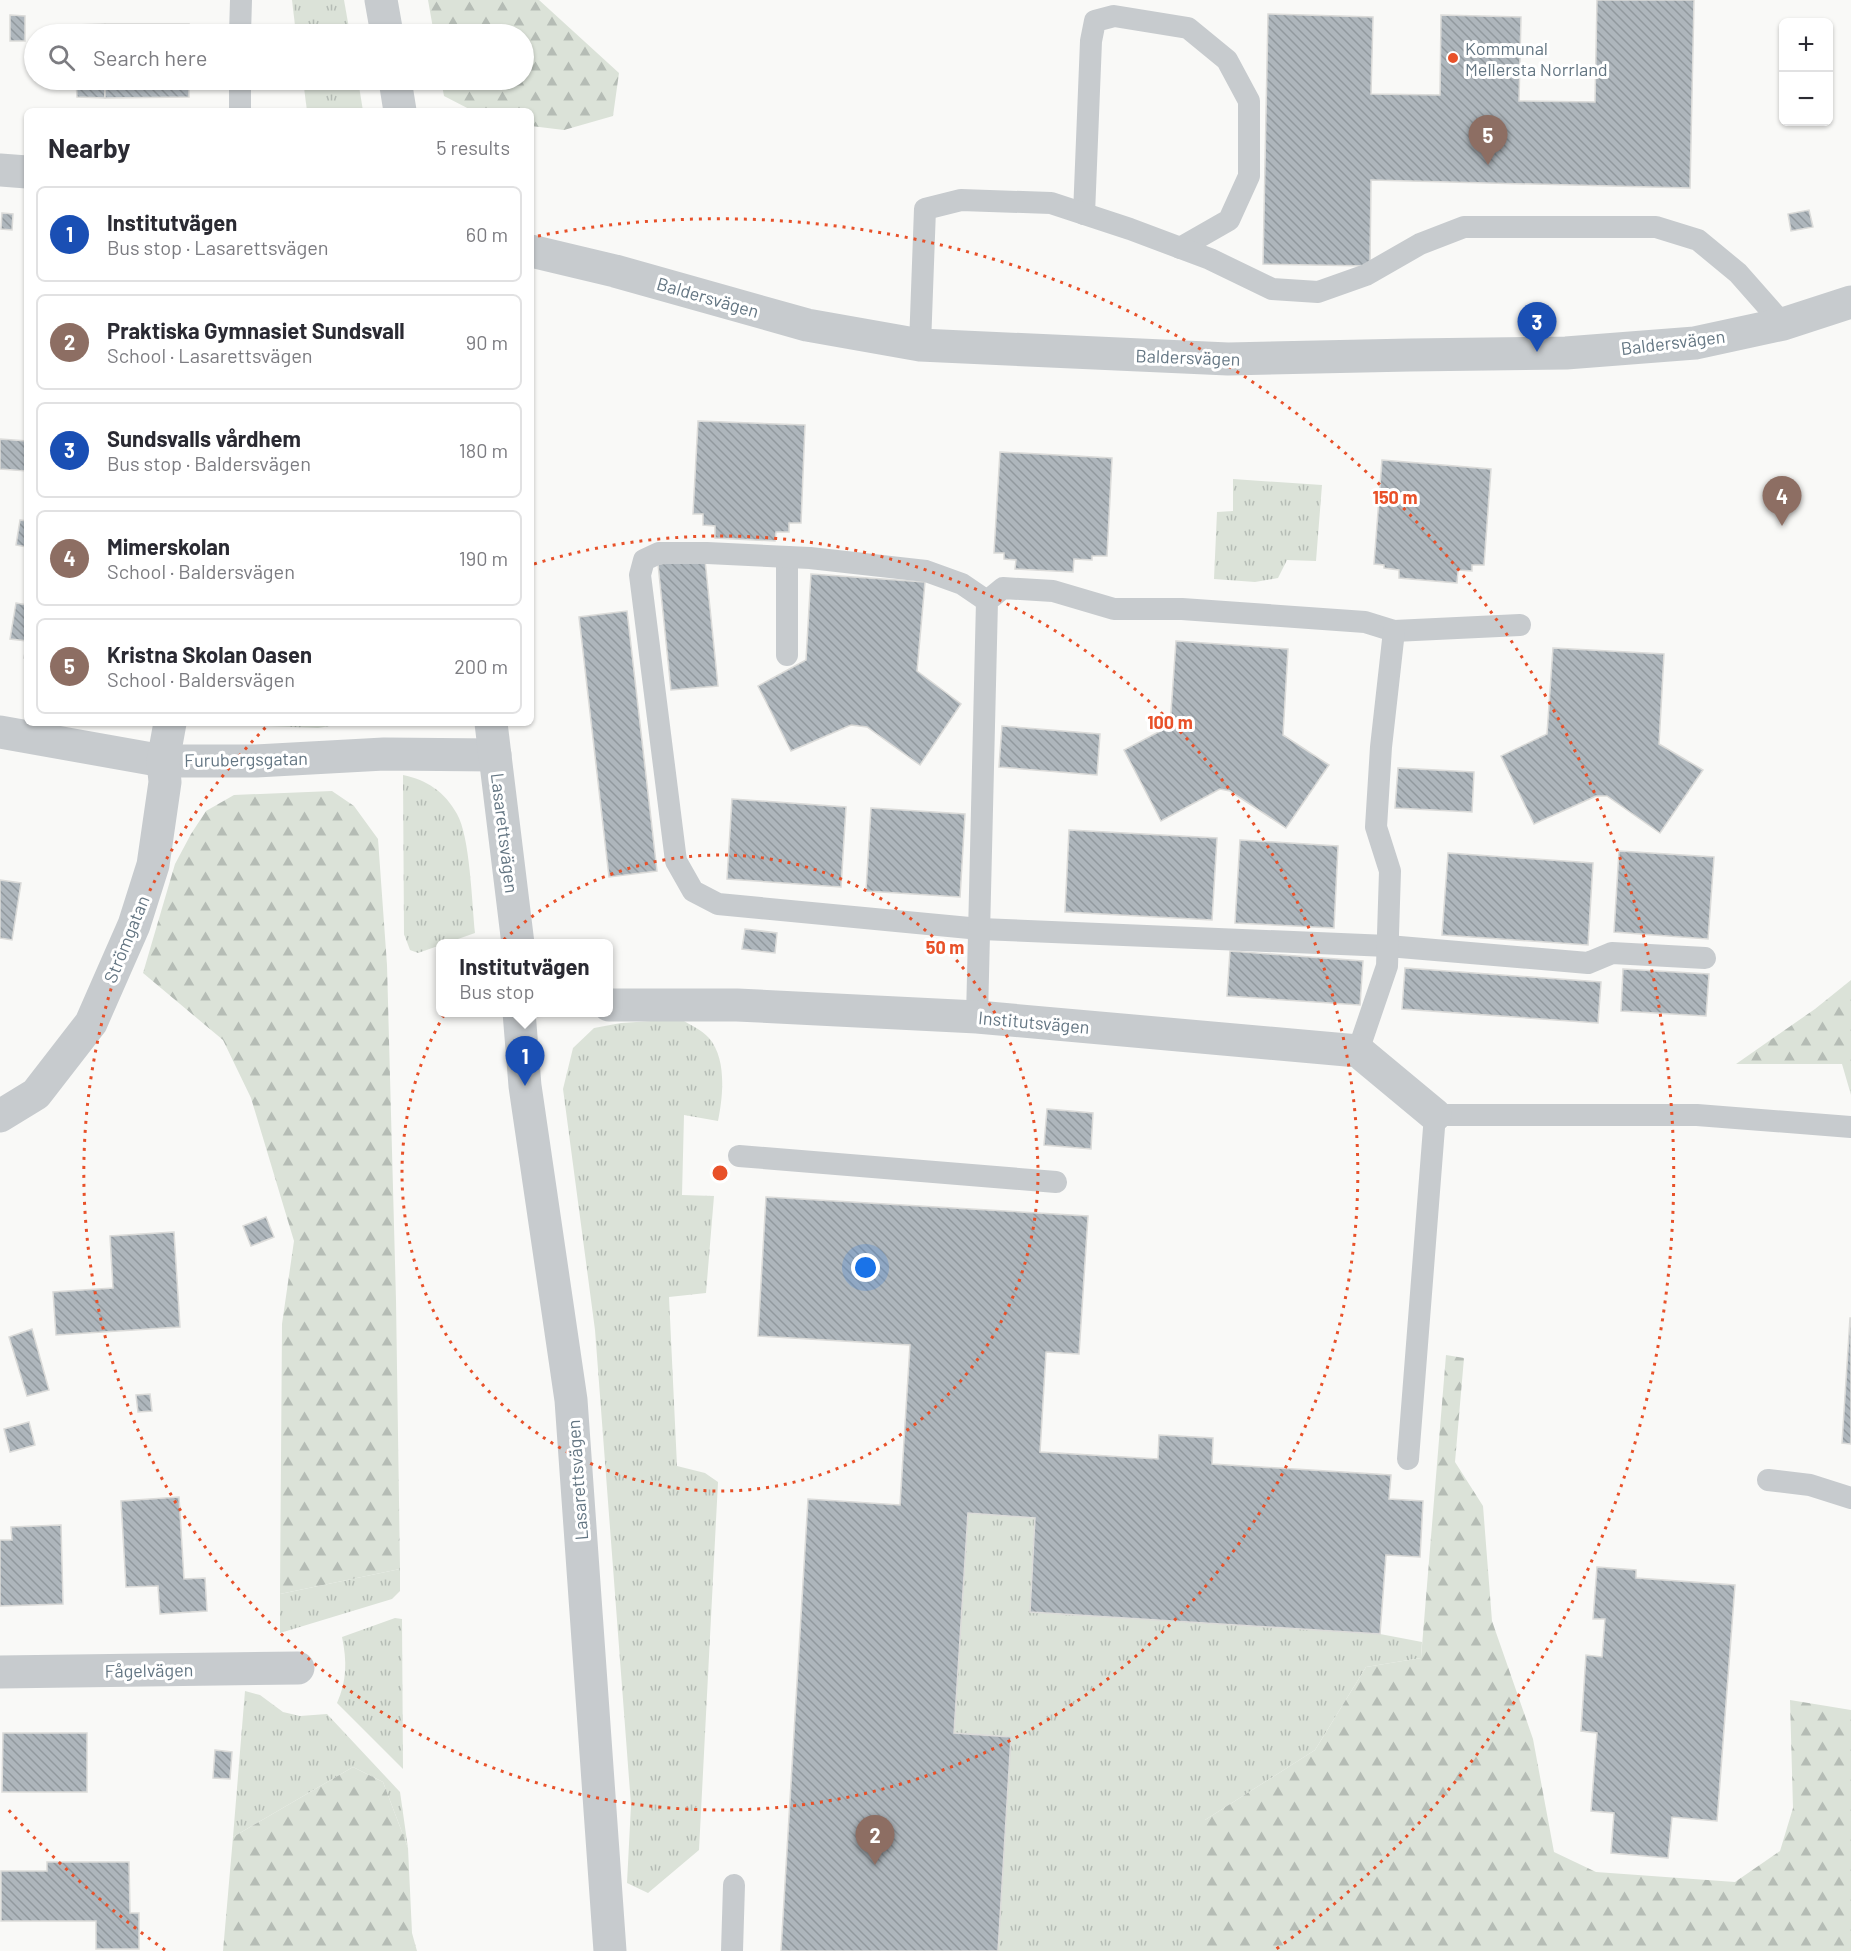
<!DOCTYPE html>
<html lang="en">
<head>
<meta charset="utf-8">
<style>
	body { margin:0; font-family:Barlow,sans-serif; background:#f2f2f3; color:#2b2b33 }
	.controls { position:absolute; right:18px; top:18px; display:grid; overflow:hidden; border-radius:9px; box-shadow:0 2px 4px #0004 }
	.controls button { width:54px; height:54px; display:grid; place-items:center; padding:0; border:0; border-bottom:2px solid #e1e1e2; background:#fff; color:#2b2b33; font:30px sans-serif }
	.you { position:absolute; left:866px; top:1268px; width:21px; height:21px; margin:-15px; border:4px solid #fff; border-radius:50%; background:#1a73e8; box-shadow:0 0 0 9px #1a73e833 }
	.badge { display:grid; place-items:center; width:39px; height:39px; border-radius:50%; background:#e85129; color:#fff; font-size:20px; font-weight:700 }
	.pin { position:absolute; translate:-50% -50px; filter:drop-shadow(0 2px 3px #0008) }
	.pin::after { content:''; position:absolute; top:32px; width:21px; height:18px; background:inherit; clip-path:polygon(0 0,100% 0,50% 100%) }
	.popup { position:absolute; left:436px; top:939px; width:177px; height:78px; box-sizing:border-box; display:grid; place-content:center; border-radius:9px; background:#fff; filter:drop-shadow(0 2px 4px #0005); font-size:20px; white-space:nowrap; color:#7c7c81 }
	.popup b { font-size:22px; color:#2b2b33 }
	.popup::after { content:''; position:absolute; left:50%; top:100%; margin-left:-12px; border:12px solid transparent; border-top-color:#fff }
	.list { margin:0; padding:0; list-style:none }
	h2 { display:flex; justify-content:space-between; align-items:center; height:78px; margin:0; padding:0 24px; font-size:26px }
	h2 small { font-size:20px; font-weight:400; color:#7c7c81 }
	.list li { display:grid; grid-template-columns:39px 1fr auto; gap:18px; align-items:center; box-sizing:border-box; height:96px; margin:0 12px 12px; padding:0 12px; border:2px solid #e1e1e2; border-radius:9px }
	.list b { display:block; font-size:22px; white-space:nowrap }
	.list p { margin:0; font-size:20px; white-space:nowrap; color:#7c7c81 }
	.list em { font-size:20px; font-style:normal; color:#7c7c81 }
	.icon { flex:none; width:33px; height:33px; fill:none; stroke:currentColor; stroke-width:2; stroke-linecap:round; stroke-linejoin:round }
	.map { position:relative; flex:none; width:1851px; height:1951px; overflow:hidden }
	.search { position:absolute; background:#fff; box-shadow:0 2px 4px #0004; left:24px; top:24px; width:510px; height:66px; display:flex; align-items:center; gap:15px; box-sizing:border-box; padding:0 21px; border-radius:33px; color:#7c7c81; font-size:22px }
	.panel { position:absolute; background:#fff; box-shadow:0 2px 4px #0004; left:24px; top:108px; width:510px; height:618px; border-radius:9px }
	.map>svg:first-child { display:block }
	.grass { fill:url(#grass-tufts) }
	.forest { fill:url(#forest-firs) }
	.building { fill:url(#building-back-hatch); stroke:#dbdbd9; stroke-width:1.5 }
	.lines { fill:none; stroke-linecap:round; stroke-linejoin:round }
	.service { stroke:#c7cbce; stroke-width:22 }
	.minor { stroke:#c7cbce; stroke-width:33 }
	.tertiary { stroke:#c7cbce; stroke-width:33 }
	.ring { fill:none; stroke:#e85129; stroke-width:3; stroke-dasharray:3 6 }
	.poi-dot { fill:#e85129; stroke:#fff; stroke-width:2 }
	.labels { text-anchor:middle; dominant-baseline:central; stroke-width:6; stroke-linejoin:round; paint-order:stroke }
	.poi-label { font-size:18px; fill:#647683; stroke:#fff; text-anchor:start }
	.street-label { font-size:18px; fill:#647683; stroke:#fff }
	.centre { fill:#e85129; stroke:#fff; stroke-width:3 }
	.ring-label { font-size:18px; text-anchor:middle; font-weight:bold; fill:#e85129; stroke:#fff; stroke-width:6; stroke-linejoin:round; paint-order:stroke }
</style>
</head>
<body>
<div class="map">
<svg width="1851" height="1951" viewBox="0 0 1851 1951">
	<defs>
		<pattern id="grass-tufts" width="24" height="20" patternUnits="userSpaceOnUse" patternTransform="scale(1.5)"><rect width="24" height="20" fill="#dbe2d8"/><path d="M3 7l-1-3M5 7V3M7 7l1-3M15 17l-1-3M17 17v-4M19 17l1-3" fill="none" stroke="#b5bcb5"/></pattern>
		<pattern id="forest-firs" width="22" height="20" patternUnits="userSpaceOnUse" patternTransform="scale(1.5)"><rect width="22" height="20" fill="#dbe2d8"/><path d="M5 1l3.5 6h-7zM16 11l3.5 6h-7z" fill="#b5bcb5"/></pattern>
		<pattern id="building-back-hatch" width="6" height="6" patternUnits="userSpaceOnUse" patternTransform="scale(1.5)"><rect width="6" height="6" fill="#aeb6bc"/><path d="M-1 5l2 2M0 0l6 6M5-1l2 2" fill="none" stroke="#91999e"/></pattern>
	</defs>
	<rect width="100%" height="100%" fill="#f9f9f7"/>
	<g class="grass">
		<polygon points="292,0 344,0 350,34 296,34"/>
		<polygon points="303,80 358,80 363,111 307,111"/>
		<polygon points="1233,479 1322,485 1316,561 1287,560 1278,578 1255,582 1214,579 1217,512 1233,511"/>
		<polygon points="261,723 348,723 318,728 268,726"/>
		<path d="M403,775c24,5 42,17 54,39 13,22 15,90 18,119l-57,20 -8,-3 -6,-16z"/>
		<path d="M681,1019c9,6 21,11 28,19 18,21 14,58 9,83l-34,-6 -2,80 32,1 -8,97 -37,4 8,169 28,7 13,9 -19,368 -51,43 -21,-10 4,-78 -36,-475 -32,-241 10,-41 21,-20 27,-5z"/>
		<polygon points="968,1513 1035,1518 1030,1612 1380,1634 1422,1642 1421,1658 1366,1667 1315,1750 1205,1820 1205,1951 998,1951 1011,1737 954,1733"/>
		<polygon points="400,1569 400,1591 392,1599 280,1633 280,1594"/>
		<path d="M395,1618l7,1 1,150 -66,-66c10,-22 10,-42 5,-66z"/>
		<polygon points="245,1691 260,1695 283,1712 300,1716 327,1714 400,1792 408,1848 383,1782 353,1767 233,1837"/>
	</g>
	<g class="forest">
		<polygon points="428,0 539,0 619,73 613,116 564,130 531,126 531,111 473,111 444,96 441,80 524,80 524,34 434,34"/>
		<polygon points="332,791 354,806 378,839 387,965 396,1300 400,1569 280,1594 282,1324 294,1241 251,1098 223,1040 143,973 175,864 191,834 206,811 234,795"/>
		<polygon points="1851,980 1851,1095 1842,1064 1736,1064 1815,1009"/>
		<polygon points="1446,1355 1464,1358 1455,1462 1483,1506 1492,1621 1533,1739 1554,1852 1596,1872 1735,1882 1780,1851 1793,1808 1790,1700 1851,1710 1851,1951 1205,1951 1205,1820 1315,1750 1366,1667 1421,1658"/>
		<polygon points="353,1767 383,1782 408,1848 412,1933 417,1951 223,1951 233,1837"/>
	</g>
	<g class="building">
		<polygon points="1597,0 1694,0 1690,188 1371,180 1370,266 1263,264 1268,14 1373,17 1371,94 1440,95 1441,15 1521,17 1519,101 1595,102"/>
		<polygon points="10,15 25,16 25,41 10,41"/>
		<rect x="105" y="24" width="84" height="10"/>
		<polygon points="105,24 105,34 74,34 74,25"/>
		<polygon points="76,80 105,80 105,98 77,97"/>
		<polygon points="105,80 189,80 189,97 105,98"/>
		<polygon points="1809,210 1813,227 1791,231 1788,214"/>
		<polygon points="2,213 13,214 12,230 1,229"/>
		<polygon points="698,421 805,425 801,523 789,523 789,532 776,532 775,541 715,538 715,526 703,525 703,514 693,514"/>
		<polygon points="0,439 27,441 27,471 0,469"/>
		<polygon points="1000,452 1112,458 1107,556 1092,556 1092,560 1074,559 1073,572 1015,569 1016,560 1004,559 1004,553 994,553"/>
		<polygon points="1382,460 1491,469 1484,565 1472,565 1472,571 1458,570 1457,583 1399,578 1399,570 1384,568 1384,565 1374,564"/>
		<polygon points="20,520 27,521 27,547 16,545"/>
		<polygon points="705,560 718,686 671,690 658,564"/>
		<polygon points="811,574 925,582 917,671 961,704 920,765 867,727 851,725 791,751 758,686 806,660"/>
		<polygon points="16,603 27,605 27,659 24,658 27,641 10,639"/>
		<polygon points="627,611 657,871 609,877 579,617"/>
		<polygon points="1176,641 1288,649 1283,735 1329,765 1286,828 1230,791 1220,789 1161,821 1124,750 1170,726"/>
		<polygon points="1553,648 1664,654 1659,744 1703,770 1660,833 1607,796 1596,796 1534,824 1501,756 1547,734"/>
		<polygon points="1002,726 1100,734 1097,775 999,767"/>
		<polygon points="1398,768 1474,772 1472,812 1395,808"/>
		<polygon points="732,799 846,807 841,887 727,879"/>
		<polygon points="871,808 965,814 960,897 866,891"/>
		<polygon points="1069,830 1217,838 1212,920 1065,912"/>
		<polygon points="1240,840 1338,846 1334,928 1235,923"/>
		<polygon points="1619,851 1714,857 1708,939 1614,932"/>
		<polygon points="1448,853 1593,863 1588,945 1442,935"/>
		<polygon points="0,880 21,883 12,940 0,938"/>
		<polygon points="745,929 777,933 775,953 742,949"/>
		<polygon points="1230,951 1363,961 1360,1005 1227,996"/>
		<polygon points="1405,968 1601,982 1598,1023 1402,1009"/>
		<polygon points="1623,969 1709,974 1706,1016 1621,1011"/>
		<polygon points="1047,1109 1093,1113 1091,1149 1044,1145"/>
		<polygon points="766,1197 1088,1216 1079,1354 1046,1352 1040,1452 1158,1459 1159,1435 1213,1438 1212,1464 1391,1475 1389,1499 1423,1501 1420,1557 1386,1555 1380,1634 1030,1612 1035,1518 968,1513 954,1733 1011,1737 998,1951 781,1951 808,1499 900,1505 910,1345 758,1336"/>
		<polygon points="266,1217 274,1237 251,1246 243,1226"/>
		<polygon points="174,1232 180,1327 56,1335 53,1292 113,1288 110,1236"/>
		<polygon points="1850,1318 1851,1318 1851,1444 1842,1443"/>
		<polygon points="32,1329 49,1390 27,1396 9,1337"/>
		<polygon points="150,1394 152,1411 138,1412 136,1395"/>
		<polygon points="29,1422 35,1445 10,1452 4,1429"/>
		<polygon points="179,1497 184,1579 205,1578 207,1611 160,1614 158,1586 126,1587 121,1501"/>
		<polygon points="61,1525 63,1604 0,1606 0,1540 12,1540 11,1527"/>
		<polygon points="1597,1567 1636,1570 1636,1578 1735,1585 1717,1821 1672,1817 1668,1858 1611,1853 1614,1813 1591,1811 1597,1733 1581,1731 1586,1655 1602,1657 1605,1619 1593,1619"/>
		<polygon points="3,1733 87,1733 87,1792 2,1792"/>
		<polygon points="215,1750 232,1752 230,1779 213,1778"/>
		<polygon points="47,1862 129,1862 130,1913 139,1913 139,1949 96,1949 96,1921 1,1921 1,1871 47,1871"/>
	</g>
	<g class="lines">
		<g class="service">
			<polyline points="240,34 241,0"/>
			<polyline points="240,111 240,80"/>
			<polyline points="1084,214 1091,41 1095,21 1114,16 1188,28 1227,60 1249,101 1249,176 1229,220 1180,248"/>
			<polyline points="920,345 925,209 961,200 1051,203 1130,229 1210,259 1272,289 1318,292 1366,275 1420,244 1464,227 1656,227 1698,240 1738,273 1783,324"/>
			<polyline points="787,557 787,655"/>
			<polyline points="987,601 962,584 926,571 810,558 707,553 659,553 644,560 640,575 676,861 693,891 718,904 980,929 1388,946 1588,963 1612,953 1705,958"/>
			<polyline points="977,1017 987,601 1003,588 1053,591 1114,609 1182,609 1365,622 1394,631 1520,625"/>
			<polyline points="1358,1051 1387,966 1390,871 1376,827 1381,747 1394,631"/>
			<polyline points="739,1156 1056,1182"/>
			<polyline points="1408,1459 1435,1115 1697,1115 1851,1127"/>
			<polyline points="1768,1480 1810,1485 1851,1498"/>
			<polyline points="732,1951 734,1885"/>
		</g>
		<g class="minor">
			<polyline points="0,170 27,172"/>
			<polyline points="0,732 163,761 256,761 384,754 495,755"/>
			<polyline points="609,1005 737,1005 977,1017 1358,1051 1435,1115"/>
			<polyline points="0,1116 36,1094 91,1023 134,925 153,865 165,782 163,761 170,723"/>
			<polyline points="0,1672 298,1668"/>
		</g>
		<g class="tertiary">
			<polyline points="381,0 387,34"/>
			<polyline points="395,80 400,111"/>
			<polyline points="531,251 615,271 807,325 920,345 1228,359 1410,355 1566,353 1695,343 1783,324 1851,302"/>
			<polyline points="491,723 518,944"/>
			<polyline points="519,1012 525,1086 571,1400 610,1951"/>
		</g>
	</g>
	<g class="ring">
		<circle cx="720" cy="1173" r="318"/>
		<path d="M534 564A637 637 0 1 1 266 727"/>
		<path d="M165 1950A955 955 0 0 1 5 1806M538 236A955 955 0 0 1 1275 1950"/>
	</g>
	<circle class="poi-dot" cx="1453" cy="58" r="6"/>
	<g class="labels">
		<g class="poi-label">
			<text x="1465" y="48">Kommunal<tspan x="1465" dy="21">Mellersta Norrland</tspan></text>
		</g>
		<g class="street-label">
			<text transform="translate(708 297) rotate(16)">Baldersvägen</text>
			<text transform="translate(1673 342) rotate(-7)">Baldersvägen</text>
			<text transform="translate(1188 357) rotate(2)">Baldersvägen</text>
			<text transform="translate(246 759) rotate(-1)">Furubergsgatan</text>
			<text transform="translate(505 833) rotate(83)">Lasarettsvägen</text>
			<text transform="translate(126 939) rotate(-68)">Strömgatan</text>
			<text transform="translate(1034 1022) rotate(5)">Institutsvägen</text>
			<text transform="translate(577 1480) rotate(-94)">Lasarettsvägen</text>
			<text transform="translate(149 1670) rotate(-1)">Fågelvägen</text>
		</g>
	</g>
	<circle cx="720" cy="1173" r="9" class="centre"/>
	<g class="ring-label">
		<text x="1395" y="504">150 m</text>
		<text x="1170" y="729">100 m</text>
		<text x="945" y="954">50 m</text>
	</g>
</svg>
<div class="controls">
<button>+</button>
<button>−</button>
</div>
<div class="you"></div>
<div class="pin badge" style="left:525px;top:1086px;background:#1a4fb4">1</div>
<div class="popup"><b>Institutvägen</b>Bus stop</div>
<div class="pin badge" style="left:875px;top:1865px;background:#8d6e63">2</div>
<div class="pin badge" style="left:1537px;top:352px;background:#1a4fb4">3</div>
<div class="pin badge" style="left:1782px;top:526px;background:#8d6e63">4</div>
<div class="pin badge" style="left:1488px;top:165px;background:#8d6e63">5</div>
<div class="search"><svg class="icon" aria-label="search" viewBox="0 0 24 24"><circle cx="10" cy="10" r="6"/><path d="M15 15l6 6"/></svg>Search here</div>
<section class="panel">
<h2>Nearby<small>5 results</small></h2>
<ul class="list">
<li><span class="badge" style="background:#1a4fb4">1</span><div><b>Institutvägen</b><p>Bus stop · Lasarettsvägen</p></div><em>60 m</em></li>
<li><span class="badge" style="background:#8d6e63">2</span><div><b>Praktiska Gymnasiet Sundsvall</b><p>School · Lasarettsvägen</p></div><em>90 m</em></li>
<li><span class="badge" style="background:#1a4fb4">3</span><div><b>Sundsvalls vårdhem</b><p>Bus stop · Baldersvägen</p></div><em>180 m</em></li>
<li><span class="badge" style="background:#8d6e63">4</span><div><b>Mimerskolan</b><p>School · Baldersvägen</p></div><em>190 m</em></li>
<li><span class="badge" style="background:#8d6e63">5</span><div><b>Kristna Skolan Oasen</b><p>School · Baldersvägen</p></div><em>200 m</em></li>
</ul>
</section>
</div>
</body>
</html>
